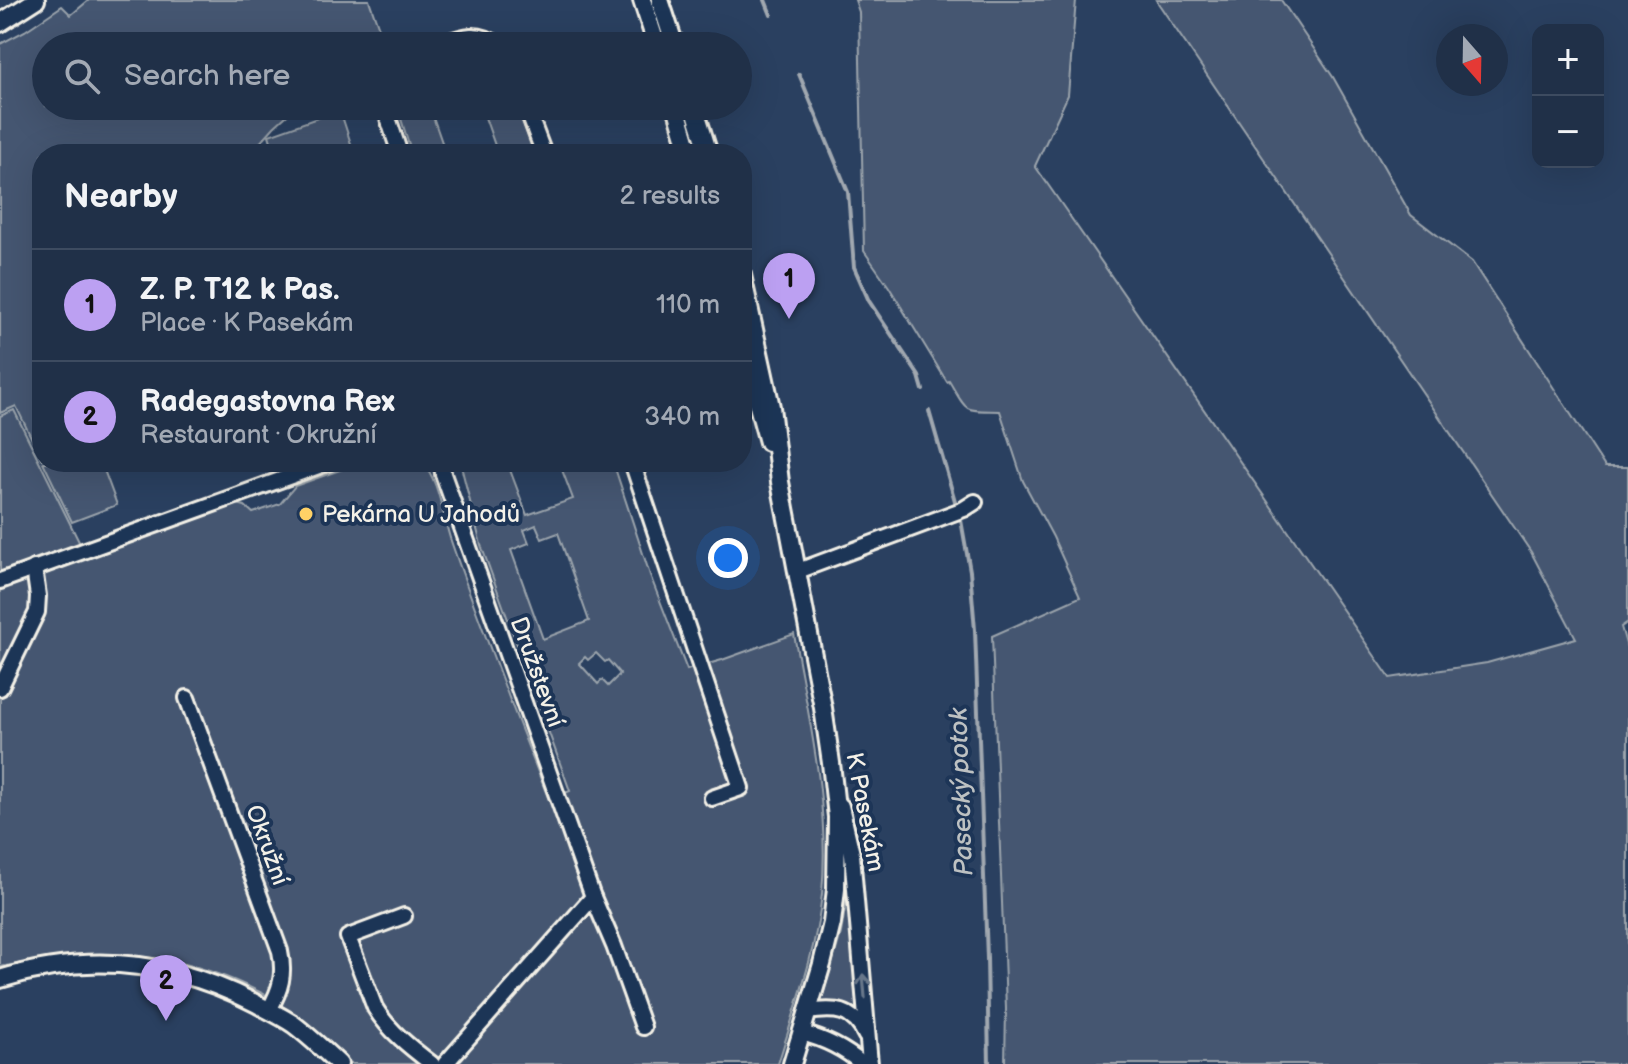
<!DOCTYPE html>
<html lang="en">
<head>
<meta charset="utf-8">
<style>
	body { margin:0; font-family:"Balsamiq Sans",sans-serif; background:#28384f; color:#f1f3f6 }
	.controls { position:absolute; right:24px; top:24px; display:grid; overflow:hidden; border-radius:16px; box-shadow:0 8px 32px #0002 }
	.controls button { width:72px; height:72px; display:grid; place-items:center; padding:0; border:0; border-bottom:2px solid #3d4b60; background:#203048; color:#f1f3f6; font:40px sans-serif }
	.compass { position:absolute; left:1436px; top:24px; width:72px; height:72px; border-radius:50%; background:#203048; box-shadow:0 8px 32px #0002; rotate:160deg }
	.you { position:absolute; left:728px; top:558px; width:28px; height:28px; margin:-20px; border:6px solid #fff; border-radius:50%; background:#1a73e8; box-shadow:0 0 0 12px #1a73e833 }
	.badge { display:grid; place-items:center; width:52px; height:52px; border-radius:50%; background:#bca0f2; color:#111; font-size:26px; font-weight:700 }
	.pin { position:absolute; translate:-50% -66px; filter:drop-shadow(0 2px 4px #0008) }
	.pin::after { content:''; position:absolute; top:42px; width:28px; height:24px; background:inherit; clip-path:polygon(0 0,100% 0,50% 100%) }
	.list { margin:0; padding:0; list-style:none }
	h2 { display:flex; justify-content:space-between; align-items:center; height:104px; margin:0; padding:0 32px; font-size:34px }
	h2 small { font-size:26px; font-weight:400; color:#a2a9b4 }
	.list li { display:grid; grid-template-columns:52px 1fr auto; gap:24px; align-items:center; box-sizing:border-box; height:112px; padding:0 32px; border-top:2px solid #3d4b60 }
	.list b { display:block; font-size:30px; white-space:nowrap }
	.list p { margin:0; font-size:26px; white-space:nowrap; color:#a2a9b4 }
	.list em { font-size:26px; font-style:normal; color:#a2a9b4 }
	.icon { flex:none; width:44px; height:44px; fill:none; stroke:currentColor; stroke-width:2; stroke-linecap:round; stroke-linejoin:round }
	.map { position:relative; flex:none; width:1628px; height:1064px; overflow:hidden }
	.search { position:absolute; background:#203048; box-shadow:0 8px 32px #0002; left:32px; top:32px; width:720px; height:88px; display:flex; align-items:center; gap:20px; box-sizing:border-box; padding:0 28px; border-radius:44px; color:#a2a9b4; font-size:30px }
	.panel { position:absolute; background:#203048; box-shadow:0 8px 32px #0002; left:32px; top:144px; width:720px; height:328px; border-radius:32px }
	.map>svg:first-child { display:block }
	.green { fill:#445771; stroke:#9ca4ac; stroke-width:2; fill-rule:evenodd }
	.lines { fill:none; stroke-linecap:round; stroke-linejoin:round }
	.stream { stroke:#a1a8b0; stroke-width:4 }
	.minor-casing { stroke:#f4f1e8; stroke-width:20 }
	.tertiary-casing { stroke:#f4f1e8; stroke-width:22 }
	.minor { stroke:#1d3557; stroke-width:14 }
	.tertiary { stroke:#1d3557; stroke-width:16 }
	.oneway { stroke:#68778a }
	.poi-dot { fill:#ffd166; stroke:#1d3557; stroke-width:3 }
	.labels { text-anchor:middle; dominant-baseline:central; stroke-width:8; stroke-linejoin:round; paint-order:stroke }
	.poi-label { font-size:24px; fill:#f4f1e8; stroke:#1d3557; text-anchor:start }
	.street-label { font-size:24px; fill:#f4f1e8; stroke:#1d3557 }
	.water-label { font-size:26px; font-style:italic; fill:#bdc1c2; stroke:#1d3557 }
</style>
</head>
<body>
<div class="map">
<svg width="1628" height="1064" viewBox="0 0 1628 1064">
	<rect width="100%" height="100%" fill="#2a4060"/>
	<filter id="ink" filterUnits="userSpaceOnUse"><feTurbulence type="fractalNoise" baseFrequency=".0125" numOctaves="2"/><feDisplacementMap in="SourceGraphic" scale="16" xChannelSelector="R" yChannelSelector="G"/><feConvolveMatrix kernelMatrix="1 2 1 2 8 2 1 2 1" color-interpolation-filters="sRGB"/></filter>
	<g filter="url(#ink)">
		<g class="green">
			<polygon points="89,0 369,0 385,46 46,46 46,106 297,106 274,127 250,154 42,154 42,460 16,406 0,413 0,44 25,31 62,6 71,15"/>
			<path d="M855,0h221l-8,95 -33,71 355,512 97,-15 89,-25 -45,-86 -375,-552h125l52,77 78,138 61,47 133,205h23v155l-7,5 7,24v413h-623l1,-55 -14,-373 88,-39 -27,-60 -30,-56 -23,-70c-38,-1 -31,3 -51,-30l-2,1 -58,-95 -25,-36 -5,-239z"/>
			<polygon points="397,106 444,106 431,111 446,154 412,154"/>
			<polygon points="481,106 517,106 534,154 498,154"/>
			<polygon points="340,110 354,153 275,154 269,135"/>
			<path d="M14,410l72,146 147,-53 12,3 8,7 27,-9 15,-18 67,-24h60c17,17 21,56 29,79 30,87 64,173 98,259l21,-9 -89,-246 -21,-83h47l20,53 46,-16 -14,-37h54l37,113 37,95 35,-10 72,-26c15,85 36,172 28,260 -6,58 -27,115 -44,170h-426c-21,-23 -44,-41 -70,-58l-1,-6 -10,-6 -5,1c-15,-7 -30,-15 -46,-20 -71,-28 -146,-22 -220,-8v-551zM536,525l6,14 16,-6 31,88 -46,18 -32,-89 18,-7 -5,-13zM596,653l9,9 3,-2 12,14 -12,12 -6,-6 -4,4 -19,-21 6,-6 3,3z"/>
			<polygon points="43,462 101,462 117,505 72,522"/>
			<polygon points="848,890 859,1012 845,1006 821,1002 841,933"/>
		</g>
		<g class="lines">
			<g class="stream">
				<polyline points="765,0 771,15"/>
				<polyline points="799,74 848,192 854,267 869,301 919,376 923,390"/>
				<polyline points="929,411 957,508"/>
				<polyline points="961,520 970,571 975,630 987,958 989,1064"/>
			</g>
			<defs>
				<g id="minor">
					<path d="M437,46c24,-9 40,-17 62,0"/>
					<polyline points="384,106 400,154"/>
					<polyline points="526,106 544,154"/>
					<polyline points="442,462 443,474 593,897 614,946 643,1027"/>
					<polyline points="632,462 741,788 712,798"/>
					<polyline points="798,571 964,509 975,502"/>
					<polyline points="0,581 330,462"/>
					<polyline points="0,688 37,612 38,596 34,568"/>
					<path d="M187,698l93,253c5,23 1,38 -11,59"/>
					<polyline points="841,806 852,854 870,1064"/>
					<path d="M404,916l-56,21 27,71c14,23 36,40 57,56"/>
					<path d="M807,1012c28,-4 46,-4 59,24"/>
					<path d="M801,1033c24,6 43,15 61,31"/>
					<polyline points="445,1064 593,897"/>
				</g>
				<g id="tertiary">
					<polyline points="642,0 657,46"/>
					<polyline points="660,0 675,46"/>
					<polyline points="0,23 36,0"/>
					<polyline points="676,106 690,154"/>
					<polyline points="694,106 709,154"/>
					<polyline points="742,275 771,407 780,482 823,708 831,763 837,817 836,889 832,923 822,964 792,1064"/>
					<polyline points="742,348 768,442"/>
					<path d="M0,979c88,-27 174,-18 255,24 13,7 26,13 38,21 16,12 31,26 46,40"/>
				</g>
			</defs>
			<use href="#minor" class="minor-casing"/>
			<use href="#tertiary" class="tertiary-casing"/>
			<use href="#minor" class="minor"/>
			<use href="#tertiary" class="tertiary"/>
		</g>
		<defs><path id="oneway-shaft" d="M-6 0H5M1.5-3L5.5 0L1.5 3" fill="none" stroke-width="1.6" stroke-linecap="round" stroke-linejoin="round" transform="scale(2)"/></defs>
		<use class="oneway" href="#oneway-shaft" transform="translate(864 986) rotate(-95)"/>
	</g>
	<circle class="poi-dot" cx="306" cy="514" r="8"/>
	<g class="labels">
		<g class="poi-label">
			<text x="322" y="514">Pekárna U Jahodů</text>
		</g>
		<g class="street-label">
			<text transform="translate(537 672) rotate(70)">Družstevní</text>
			<text transform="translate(865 812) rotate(79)">K Pasekám</text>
			<text transform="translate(267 845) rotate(70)">Okružní</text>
		</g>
		<g class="water-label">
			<text transform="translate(962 792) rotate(-92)">Pasecký potok</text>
		</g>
	</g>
</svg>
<div class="controls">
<button>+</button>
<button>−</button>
</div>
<svg class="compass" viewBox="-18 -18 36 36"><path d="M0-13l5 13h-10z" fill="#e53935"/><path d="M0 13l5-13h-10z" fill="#a2a9b4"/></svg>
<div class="you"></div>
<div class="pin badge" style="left:789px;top:319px">1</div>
<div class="pin badge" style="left:166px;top:1021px">2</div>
<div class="search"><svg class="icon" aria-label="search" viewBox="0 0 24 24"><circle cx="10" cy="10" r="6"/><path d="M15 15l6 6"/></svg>Search here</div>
<section class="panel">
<h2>Nearby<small>2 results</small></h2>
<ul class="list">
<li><span class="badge">1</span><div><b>Z. P. T12 k Pas.</b><p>Place · K Pasekám</p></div><em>110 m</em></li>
<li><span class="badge">2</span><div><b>Radegastovna Rex</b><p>Restaurant · Okružní</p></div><em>340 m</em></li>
</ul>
</section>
</div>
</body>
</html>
